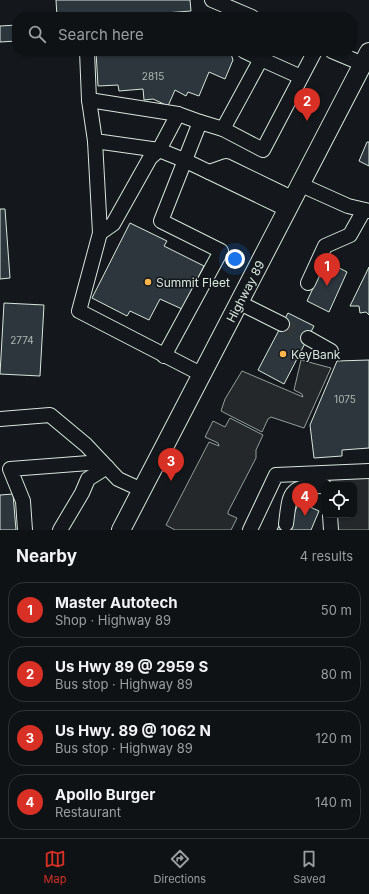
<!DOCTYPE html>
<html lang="en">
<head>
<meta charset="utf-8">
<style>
	body { margin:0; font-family:Inter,sans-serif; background:#181b1e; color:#f1f3f6 }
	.controls { position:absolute; right:12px; bottom:12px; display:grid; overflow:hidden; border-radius:8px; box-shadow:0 1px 3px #0004 }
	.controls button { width:36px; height:36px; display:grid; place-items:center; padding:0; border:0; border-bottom:1px solid #2f3234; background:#0f1215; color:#f1f3f6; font:20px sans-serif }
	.you { position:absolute; left:235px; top:259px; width:14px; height:14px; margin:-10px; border:3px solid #fff; border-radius:50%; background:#1a73e8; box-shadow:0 0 0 6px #1a73e833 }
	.badge { display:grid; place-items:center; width:26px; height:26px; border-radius:50%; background:#d93025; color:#fff; font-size:13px; font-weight:700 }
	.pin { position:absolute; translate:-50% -33px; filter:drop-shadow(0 1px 2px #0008) }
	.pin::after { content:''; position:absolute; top:21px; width:14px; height:12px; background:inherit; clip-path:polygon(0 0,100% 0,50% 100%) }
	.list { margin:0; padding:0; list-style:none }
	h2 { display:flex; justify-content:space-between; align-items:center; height:52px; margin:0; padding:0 16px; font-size:17px }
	h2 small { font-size:13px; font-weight:400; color:#9b9ea0 }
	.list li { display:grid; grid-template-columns:26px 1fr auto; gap:12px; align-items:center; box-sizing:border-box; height:56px; margin:0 8px 8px; padding:0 8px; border:1px solid #2f3234; border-radius:16px }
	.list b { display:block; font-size:15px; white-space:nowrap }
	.list p { margin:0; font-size:13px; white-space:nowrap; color:#9b9ea0 }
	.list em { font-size:13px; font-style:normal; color:#9b9ea0 }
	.icon { flex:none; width:22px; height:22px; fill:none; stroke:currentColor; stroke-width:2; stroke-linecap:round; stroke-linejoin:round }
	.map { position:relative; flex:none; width:369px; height:530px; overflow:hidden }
	.search { position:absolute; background:#0f1215; box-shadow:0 1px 3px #0004; left:12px; right:12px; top:12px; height:44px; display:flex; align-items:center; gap:10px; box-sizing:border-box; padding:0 14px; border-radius:16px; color:#9b9ea0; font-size:15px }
	.sheet { height:308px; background:#0f1215 }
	nav { display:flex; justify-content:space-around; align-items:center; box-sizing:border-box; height:56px; border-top:1px solid #2f3234; background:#0f1215; font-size:11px; color:#9b9ea0 }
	nav a { display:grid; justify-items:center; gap:2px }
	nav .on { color:#d93025 }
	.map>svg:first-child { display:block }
	.parking { fill:#24282b; stroke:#939e99 }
	.building { fill:#2c363c; stroke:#d8e6dc }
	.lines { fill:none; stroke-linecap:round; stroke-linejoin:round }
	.minor-tunnel { stroke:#313739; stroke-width:14; stroke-dasharray:14 7; stroke-linecap:butt }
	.minor-casing { stroke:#d8e6dc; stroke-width:16 }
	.major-casing { stroke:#d8e6dc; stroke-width:20 }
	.minor { stroke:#14181c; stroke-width:14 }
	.major { stroke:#14181c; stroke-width:18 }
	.poi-dot { fill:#ffb74d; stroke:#14181c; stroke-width:1.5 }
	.labels { text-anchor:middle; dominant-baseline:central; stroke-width:3; stroke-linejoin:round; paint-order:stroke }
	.number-label { font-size:10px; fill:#adbab4 }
	.poi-label { font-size:12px; fill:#d8e6dc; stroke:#14181c; text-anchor:start }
	.street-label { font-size:12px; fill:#d8e6dc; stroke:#14181c }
</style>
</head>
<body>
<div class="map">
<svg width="369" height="530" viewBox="0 0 369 530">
	<rect width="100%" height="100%" fill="#14181c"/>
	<g class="parking">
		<polygon points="301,360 331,368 304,428 271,417 268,419 262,432 221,411 225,399 242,371 303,397 302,394 294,390"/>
		<polygon points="230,418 263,435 256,450 256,458 228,512 228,514 237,518 231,530 175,530 166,525 209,442 219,446 218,443 205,437 213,421 225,427"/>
		<polygon points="369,475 369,530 325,530 324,515 354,515 354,485 324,485 324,508 322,481"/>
	</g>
	<g class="building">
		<polygon points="56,0 190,0 191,11 112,17 57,17"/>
		<polygon points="17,25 17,41 0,42 0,26"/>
		<polygon points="96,51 230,51 233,60 225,79 209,72 199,96 188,92 186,96 175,90 168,106 153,99 144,100 143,89 119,91 118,85 98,86"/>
		<polygon points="367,142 369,142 369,166 359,161"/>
		<polygon points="0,209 5,209 10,278 0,279"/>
		<polygon points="130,223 167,241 164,246 204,266 182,309 160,299 149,320 130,311 127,316 92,298"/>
		<polygon points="326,261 347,272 329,312 307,301"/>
		<polygon points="369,267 369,315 366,312 360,313 359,306 350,306"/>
		<polygon points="4,303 44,305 40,376 0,374"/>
		<polygon points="288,313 314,326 284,384 258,370"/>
		<polygon points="369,360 369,448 342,450 342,456 314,458 310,425 337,361"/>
		<polygon points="13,494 16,530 0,530 0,495"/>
		<polygon points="299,502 319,511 311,530 277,530 281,521 289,525"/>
	</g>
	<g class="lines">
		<polyline class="minor-tunnel" points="282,324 308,338"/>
		<defs>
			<g id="minor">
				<polyline points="212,0 252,17"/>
				<polyline points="87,51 89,100 95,141 159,150 184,160 286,209"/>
				<polyline points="244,51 261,59"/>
				<polyline points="332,51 363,64"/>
				<polyline points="89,100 178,114 200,122"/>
				<polyline points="223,129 261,59 301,77"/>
				<polyline points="95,141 100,233 79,311 201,374"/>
				<polyline points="209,172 226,166 292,198"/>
				<polyline points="299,184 348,206 369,211"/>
				<polyline points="100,233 113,224 150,158 159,150 178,114"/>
				<polyline points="308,283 325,246 350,235 364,210"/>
				<polyline points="238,302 282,324"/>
				<polyline points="308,338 331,351"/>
				<polyline points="164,356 221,251 161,221 200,122 223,129 263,150 315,51"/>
				<polyline points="0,419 50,415 86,445 118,479 142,490"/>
				<polyline points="330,515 331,530"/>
				<path d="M286,524c4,-32 2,-38 38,-38"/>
				<polyline points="25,530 23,501 10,469 102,462"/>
				<polyline points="60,530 82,493 88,479 107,467"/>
				<polyline points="250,530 276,475 369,471"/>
			</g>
			<g id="major">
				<path id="s1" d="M121,530l248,-478"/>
			</g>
		</defs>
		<use href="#minor" class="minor-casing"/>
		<use href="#major" class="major-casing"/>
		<use href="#minor" class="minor"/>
		<use href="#major" class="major"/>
	</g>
	<g class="poi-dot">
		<circle cx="148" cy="282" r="4"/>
		<circle cx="283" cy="354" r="4"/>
	</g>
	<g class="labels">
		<g class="number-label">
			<text x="153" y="76">2815</text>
			<text x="22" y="340">2774</text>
			<text x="345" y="399">1075</text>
		</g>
		<g class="poi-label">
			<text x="156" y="282">Summit Fleet</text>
			<text x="291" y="354">KeyBank</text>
		</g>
		<g class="street-label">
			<text stroke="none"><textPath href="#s1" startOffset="269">Highway 89</textPath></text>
		</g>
	</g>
</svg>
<div class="controls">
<button><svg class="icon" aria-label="locate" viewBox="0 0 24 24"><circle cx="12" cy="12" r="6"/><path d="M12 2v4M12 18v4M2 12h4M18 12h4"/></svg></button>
</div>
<div class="you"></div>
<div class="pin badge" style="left:327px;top:286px">1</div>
<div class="pin badge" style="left:307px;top:121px">2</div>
<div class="pin badge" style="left:171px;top:481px">3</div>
<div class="pin badge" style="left:305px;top:516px">4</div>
<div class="search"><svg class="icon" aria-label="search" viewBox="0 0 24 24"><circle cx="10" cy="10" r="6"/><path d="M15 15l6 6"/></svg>Search here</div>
</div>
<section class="sheet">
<h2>Nearby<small>4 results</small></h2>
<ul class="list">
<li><span class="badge">1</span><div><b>Master Autotech</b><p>Shop · Highway 89</p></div><em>50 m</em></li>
<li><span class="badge">2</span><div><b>Us Hwy 89 @ 2959 S</b><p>Bus stop · Highway 89</p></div><em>80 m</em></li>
<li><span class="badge">3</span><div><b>Us Hwy. 89 @ 1062 N</b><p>Bus stop · Highway 89</p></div><em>120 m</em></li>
<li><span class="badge">4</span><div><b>Apollo Burger</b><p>Restaurant</p></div><em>140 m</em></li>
</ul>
</section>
<nav>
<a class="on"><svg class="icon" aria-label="map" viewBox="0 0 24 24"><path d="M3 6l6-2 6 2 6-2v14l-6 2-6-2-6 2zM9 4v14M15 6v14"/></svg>Map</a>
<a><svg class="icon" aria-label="directions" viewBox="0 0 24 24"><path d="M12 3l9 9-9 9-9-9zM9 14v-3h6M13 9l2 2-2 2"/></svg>Directions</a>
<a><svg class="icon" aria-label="saved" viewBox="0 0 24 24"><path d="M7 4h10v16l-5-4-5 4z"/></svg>Saved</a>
</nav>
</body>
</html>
